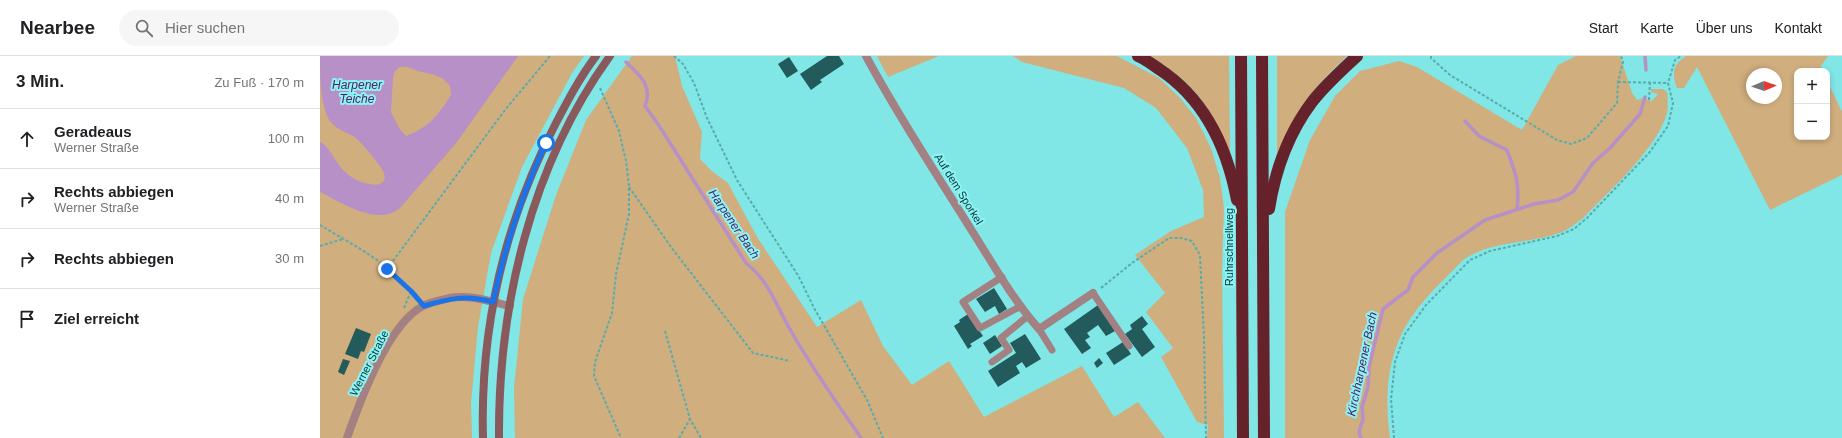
<!DOCTYPE html>
<html lang="de">
<head>
<meta charset="utf-8">
<style>
	body { margin:0; font-family:Arial,sans-serif; background:#f6f6f6; color:#202124 }
	.controls { position:absolute; right:12px; top:12px; display:grid; overflow:hidden; border-radius:8px; box-shadow:0 2px 6px #0003 }
	.controls button { width:36px; height:36px; display:grid; place-items:center; padding:0; border:0; border-bottom:1px solid #e0e0e0; background:#fff; color:#202124; font:20px sans-serif }
	.compass { position:absolute; left:1426px; top:12px; width:36px; height:36px; border-radius:50%; background:#fff; box-shadow:0 2px 6px #0003; rotate:88deg }
	.stop { position:absolute; width:12px; height:12px; margin:-9px; border:3px solid #1a73e8; border-radius:50%; background:#fff }
	.stop.end { background:#1a73e8; border-color:#fff; box-shadow:0 1px 4px #0008 }
	.list { margin:0; padding:0; list-style:none }
	h2 { display:flex; justify-content:space-between; align-items:center; height:52px; margin:0; padding:0 16px; font-size:17px }
	h2 small { font-size:13px; font-weight:400; color:#757577 }
	.list li { display:grid; grid-template-columns:26px 1fr auto; gap:12px; align-items:center; box-sizing:border-box; height:60px; padding:0 16px; border-top:1px solid #e0e0e0 }
	.list b { display:block; font-size:15px; white-space:nowrap }
	.list p { margin:0; font-size:13px; white-space:nowrap; color:#757577 }
	.list em { font-size:13px; font-style:normal; color:#757577 }
	.icon { flex:none; width:22px; height:22px; fill:none; stroke:currentColor; stroke-width:2; stroke-linecap:round; stroke-linejoin:round }
	.map { position:relative; flex:none; width:1522px; height:382px; overflow:hidden }
	header { display:flex; align-items:center; gap:24px; box-sizing:border-box; height:56px; padding:0 20px; background:#fff; border-bottom:1px solid #e0e0e0 }
	header strong { font-size:19px }
	nav { display:flex; gap:22px; margin-inline-start:auto; font-size:14px }
	.search { width:280px; height:36px; background:#f6f6f6; display:flex; align-items:center; gap:10px; box-sizing:border-box; padding:0 14px; border-radius:22px; color:#757577; font-size:15px }
	main { display:flex }
	aside { flex:1; background:#fff }
	.map>svg:first-child { display:block }
	.green { fill:#d0ae7e; fill-rule:evenodd }
	.water { fill:#b790c7; fill-rule:evenodd }
	.lines { fill:none; stroke-linecap:round; stroke-linejoin:round }
	.stream { stroke:#b790c7; stroke-width:3.5 }
	.building { fill:#235a5b }
	.path { stroke:#58acac; stroke-width:2; stroke-dasharray:3 2; stroke-linecap:butt }
	.lane { stroke:#a38082; stroke-width:7 }
	.street { stroke:#a38082; stroke-width:8 }
	.secondary { stroke:#8a595c; stroke-width:8 }
	.highway { stroke:#65222b; stroke-width:12 }
	.route { stroke:#1a73e8; stroke-width:5 }
	.labels { text-anchor:middle; dominant-baseline:central; stroke-width:4; stroke-linejoin:round; paint-order:stroke }
	.street-label { font-size:11px; fill:#073737; stroke:#8df3f4 }
	.water-label { font-size:12px; font-style:italic; fill:#512163; stroke:#8df3f4 }
</style>
</head>
<body>
<header>
<strong>Nearbee</strong>
<div class="search"><svg class="icon" aria-label="search" viewBox="0 0 24 24"><circle cx="10" cy="10" r="6"/><path d="M15 15l6 6"/></svg>Hier suchen</div>
<nav><a>Start</a><a>Karte</a><a>Über uns</a><a>Kontakt</a></nav>
</header>
<main>
<aside>
<h2>3 Min.<small>Zu Fuß · 170 m</small></h2>
<ul class="list">
<li><svg class="icon" aria-label="ahead" viewBox="0 0 24 24"><path d="M12 20V5M6 11l6-6 6 6"/></svg><div><b>Geradeaus</b><p>Werner Straße</p></div><em>100 m</em></li>
<li><svg class="icon" aria-label="right" viewBox="0 0 24 24"><path d="M7 20v-9h11M14 6l5 5-5 5"/></svg><div><b>Rechts abbiegen</b><p>Werner Straße</p></div><em>40 m</em></li>
<li><svg class="icon" aria-label="right" viewBox="0 0 24 24"><path d="M7 20v-9h11M14 6l5 5-5 5"/></svg><div><b>Rechts abbiegen</b></div><em>30 m</em></li>
<li><svg class="icon" aria-label="arrive" viewBox="0 0 24 24"><path d="M6 21V4h12l-3 4 3 4H6"/></svg><div><b>Ziel erreicht</b></div></li>
</ul>
</aside>
<div class="map">
<svg width="1522" height="382" viewBox="0 0 1522 382">
	<rect width="100%" height="100%" fill="#80e6e6"/>
	<g class="green">
		<polygon points="0,0 264,0 252,17 202,111 171,197 158,271 151,347 152,382 0,382"/>
		<polygon points="312,0 355,0 362,30 382,76 380,103 393,116 408,127 437,181 497,271 541,244 563,290 592,329 629,305 664,361 762,310 794,361 818,346 845,382 195,382 194,332 203,243 236,139 266,64"/>
		<polygon points="557,0 619,0 568,21"/>
		<polygon points="693,0 797,0 839,22 859,41 876,62 891,92 900,122 904,152 902,214 904,382 887,382 888,369 877,366 841,301 853,292 826,256 845,237 815,199 851,175 884,161 883,134 867,92 836,52 804,32 702,6"/>
		<path d="M830,0h79l1,98c-7,-15 -14,-30 -22,-44 -13,-23 -36,-41 -58,-54z"/>
		<path d="M957,0h70c-34,32 -53,56 -70,100z"/>
		<path d="M1256,0h44l12,37 5,7 9,-3 1,3h3l1,2 7,-8 -7,-2v-3h12l4,3c1,7 1,14 0,21 -9,35 -60,80 -85,106 -6,4 -12,9 -18,12 -33,14 -71,8 -101,29 -16,17 -35,34 -48,52 -28,38 -31,81 -25,126h-105v-226l25,-72 25,-44 25,-25 39,-10 18,6 105,63 36,-65z"/>
		<path d="M1366,0h142l-7,10 2,5h-26v66h30v-57l15,32v63l-72,35 -73,-143 -13,21h-7c-5,-14 -5,-23 9,-32zM1432,18h24v24h-24z"/>
	</g>
	<path class="water" d="M0,0h198l-61,86 -57,66c-22,19 -58,-5 -80,-16v-50c9,5 11,12 17,20 4,7 11,13 18,17 8,5 34,12 29,-6 -1,-5 -24,-32 -28,-35 -12,-8 -22,-8 -29,-22 -7,-19 -7,-39 -7,-60zM80,11c12,-1 13,4 22,5 13,3 19,3 28,14l1,9c-13,20 -21,32 -45,41l-7,-8 -8,-16 2,-35 2,-6z"/>
	<g class="lines">
		<g class="stream">
			<polyline points="1325,0 1326,14"/>
			<path d="M306,6c14,13 27,24 19,44l13,18 88,139c24,19 30,43 45,68 21,37 46,72 70,107"/>
			<path d="M1145,65l14,15 28,14c9,24 13,34 10,59"/>
			<polyline points="1041,382 1039,376 1043,363 1042,351 1048,331 1049,311 1063,253 1088,234 1093,221 1117,197 1165,164 1214,148 1238,144 1253,136 1273,107 1290,92 1320,58 1325,41"/>
		</g>
	</g>
	<g class="building">
		<polygon points="507,0 519,0 524,8 500,24 502,26 491,34 480,18"/>
		<polygon points="469,1 478,15 467,22 458,8"/>
		<polygon points="674,232 687,253 679,258 675,250 665,256 656,243"/>
		<polygon points="778,249 795,275 786,280 778,269 767,277 770,281 765,284 771,292 762,298 744,273"/>
		<polygon points="648,258 663,280 650,288 652,290 648,293 634,270 640,266 639,264"/>
		<polygon points="822,260 828,268 822,273 835,291 822,301 805,278 812,273 810,269"/>
		<polygon points="36,272 51,278 44,296 41,295 38,303 25,298"/>
		<polygon points="705,278 721,303 706,312 702,306 696,310 700,317 678,331 668,315 696,297 690,287"/>
		<polygon points="675,279 682,290 670,298 663,287"/>
		<polygon points="803,286 811,298 794,309 786,297"/>
		<polygon points="779,302 783,307 777,312 774,307"/>
		<polygon points="23,303 30,305 24,319 18,316"/>
	</g>
	<g class="lines">
		<g class="path">
			<polyline points="354,0 363,8 374,27 387,62 417,124 479,221 494,252 547,344 563,382"/>
			<polyline points="1111,0 1111,2 1130,19 1219,73 1237,84 1251,88 1267,82 1297,47 1298,26 1303,6 1301,0"/>
			<polyline points="1298,26 1348,27"/>
			<polyline points="280,32 299,75 306,105 309,130 309,158 296,218 292,257 275,306 274,320 301,382"/>
			<polyline points="1329,44 1330,27"/>
			<polyline points="309,131 351,191 433,297 470,305"/>
			<path d="M0,169c33,20 74,40 97,74"/>
			<polyline points="0,190 23,183"/>
			<polyline points="67,213 185,54 230,0"/>
			<polyline points="781,232 812,207 849,182 861,182 872,185 880,199 884,282 886,382"/>
			<polyline points="84,252 91,235"/>
			<polyline points="345,275 370,363 381,382"/>
			<polyline points="359,382 370,363"/>
			<polyline points="1074,382 1071,343 1075,306 1085,278 1106,249 1150,204 1170,195 1237,180 1254,173 1267,162 1329,97 1348,70 1353,47 1348,27 1355,4 1361,0"/>
		</g>
		<g class="lane">
			<polyline points="682,221 643,246 660,272 701,250"/>
			<polyline points="773,237 809,290"/>
			<polyline points="719,273 732,294"/>
			<polyline points="672,306 689,294 681,282 708,260"/>
		</g>
		<g class="street">
			<path d="M546,0c32,60 70,117 106,175 21,33 41,69 67,98l54,-36"/>
			<path d="M27,382c13,-37 41,-114 76,-132 8,-4 19,-6 27,-8 19,-4 41,4 60,8"/>
		</g>
		<g class="secondary">
			<path d="M163,382c-3,-110 22,-217 73,-315 12,-23 24,-46 40,-67"/>
			<path d="M179,382c-1,-133 32,-273 111,-382"/>
		</g>
		<g class="highway">
			<path d="M818,0c7,3 14,8 21,13 46,30 68,78 78,131"/>
			<polyline points="921,0 923,382"/>
			<polyline points="942,0 944,382"/>
			<path d="M949,153c6,-38 19,-75 43,-107 13,-17 29,-31 45,-46"/>
		</g>
	</g>
	<g class="lines">
		<path class="route" d="M67,213l24,22 13,15c26,-8 42,-11 69,-4 12,-55 29,-108 53,-159"/>
	</g>
	<g class="labels">
		<g class="street-label">
			<text transform="translate(639 133) rotate(58)">Auf dem Sporkel</text>
			<text transform="translate(909 191) rotate(-90)">Ruhrschnellweg</text>
			<text transform="translate(49 307) rotate(-63)">Werner Straße</text>
		</g>
		<g class="water-label">
			<text x="37" y="29">Harpener<tspan x="37" dy="14">Teiche</tspan></text>
			<text transform="translate(414 168) rotate(56)">Harpener Bach</text>
			<text transform="translate(1042 308) rotate(-78)">Kirchharpener Bach</text>
		</g>
	</g>
</svg>
<div class="controls">
<button>+</button>
<button>−</button>
</div>
<svg class="compass" viewBox="-18 -18 36 36"><path d="M0-13l5 13h-10z" fill="#e53935"/><path d="M0 13l5-13h-10z" fill="#757577"/></svg>
<div class="stop" style="left:226px;top:87px"></div>
<div class="stop end" style="left:67px;top:213px"></div>
</div>
</main>
</body>
</html>
